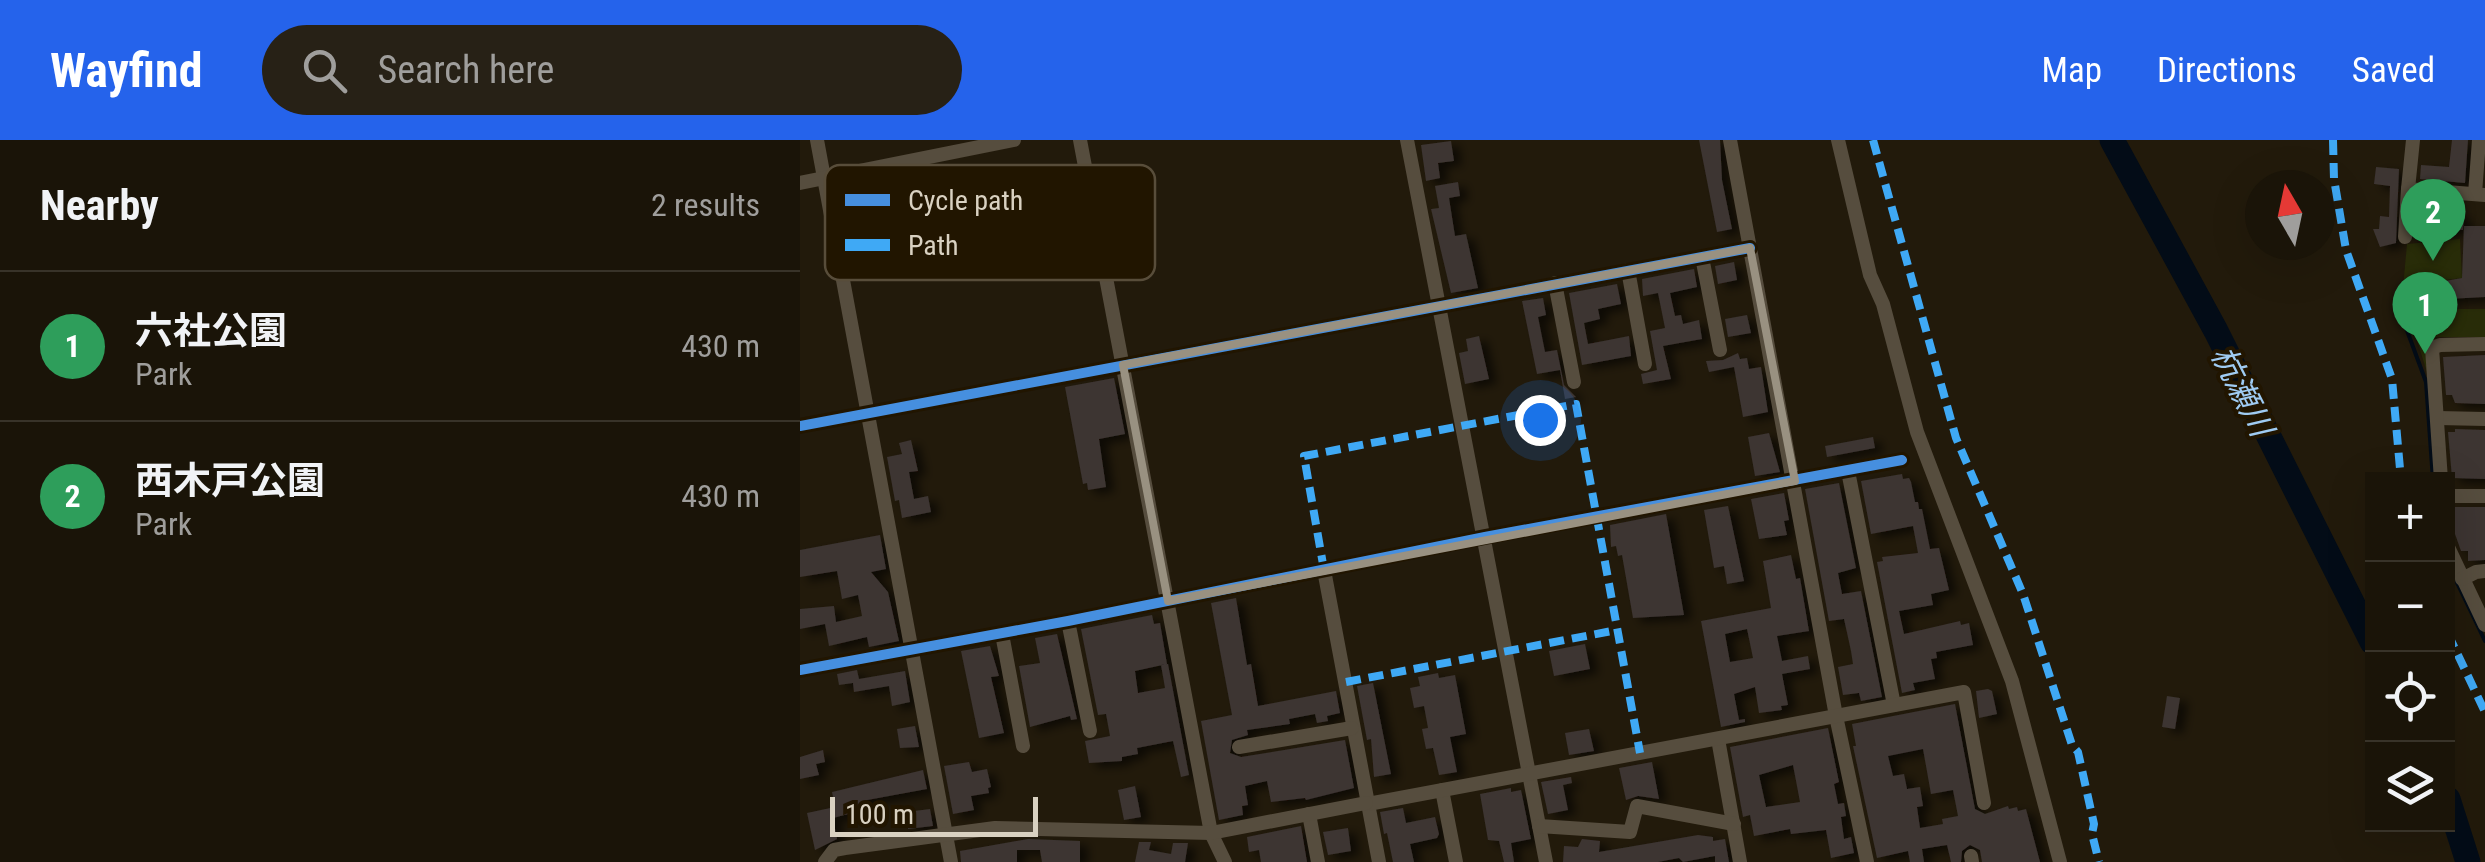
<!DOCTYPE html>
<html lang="en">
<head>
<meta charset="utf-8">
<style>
	body { margin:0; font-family:"Roboto Condensed","Noto Sans JP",sans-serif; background:#272116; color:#f1f3f6 }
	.controls { position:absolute; right:30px; bottom:30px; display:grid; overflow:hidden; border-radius:0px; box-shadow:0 10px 40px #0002 }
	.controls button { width:90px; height:90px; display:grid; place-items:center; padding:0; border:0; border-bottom:2px solid #383329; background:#1a1408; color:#f1f3f6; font:50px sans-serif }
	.compass { position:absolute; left:1445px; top:30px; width:90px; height:90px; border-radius:50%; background:#1a1408; box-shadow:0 10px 40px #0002; rotate:351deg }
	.scale { position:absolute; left:30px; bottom:25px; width:208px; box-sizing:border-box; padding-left:10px; border:5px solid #d9d1c1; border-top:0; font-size:28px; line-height:35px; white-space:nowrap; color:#d9d1c1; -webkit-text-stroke:8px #211500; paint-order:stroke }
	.you { position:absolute; left:740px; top:280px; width:35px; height:35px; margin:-25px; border:8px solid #fff; border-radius:50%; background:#1a73e8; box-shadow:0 0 0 15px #1a73e833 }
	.badge { display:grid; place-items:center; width:65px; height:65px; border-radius:50%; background:#2563eb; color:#fff; font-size:32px; font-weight:700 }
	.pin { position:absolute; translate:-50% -82px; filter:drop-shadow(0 2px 5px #0008) }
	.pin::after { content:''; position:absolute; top:52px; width:35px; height:30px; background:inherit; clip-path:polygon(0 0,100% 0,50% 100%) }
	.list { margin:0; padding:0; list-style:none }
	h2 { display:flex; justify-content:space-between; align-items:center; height:130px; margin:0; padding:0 40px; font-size:42px }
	h2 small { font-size:32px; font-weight:400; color:#9f9e9c }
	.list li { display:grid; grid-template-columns:65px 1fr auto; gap:30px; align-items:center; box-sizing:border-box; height:150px; padding:0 40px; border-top:2px solid #383329 }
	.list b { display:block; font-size:38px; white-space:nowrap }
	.list p { margin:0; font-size:32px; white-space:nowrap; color:#9f9e9c }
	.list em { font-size:32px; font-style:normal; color:#9f9e9c }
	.icon { flex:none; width:55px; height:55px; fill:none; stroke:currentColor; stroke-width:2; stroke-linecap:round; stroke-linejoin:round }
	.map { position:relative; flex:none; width:1685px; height:722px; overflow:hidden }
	header { display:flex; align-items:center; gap:60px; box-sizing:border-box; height:140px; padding:0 50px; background:#2563eb; color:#fff }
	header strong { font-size:48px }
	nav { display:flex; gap:55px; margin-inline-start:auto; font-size:35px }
	.search { width:700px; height:90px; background:#272116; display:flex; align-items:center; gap:25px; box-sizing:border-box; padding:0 35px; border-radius:55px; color:#9f9e9c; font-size:38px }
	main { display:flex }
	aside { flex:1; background:#1a1408 }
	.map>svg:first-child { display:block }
	.green { fill:#282c08 }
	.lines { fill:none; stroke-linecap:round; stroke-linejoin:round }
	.stream { stroke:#030c17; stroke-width:4 }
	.river { stroke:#030c17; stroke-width:25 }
	.building { fill:#3c3432; fill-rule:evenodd; filter:url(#shadow) }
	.street { stroke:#564d3e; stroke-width:14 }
	.quiet { stroke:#3fa9f5; stroke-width:8; stroke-dasharray:15 8; stroke-linecap:butt }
	.cycleway-casing { stroke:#211500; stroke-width:16 }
	.cycleway { stroke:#468fdf; stroke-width:10 }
	.marked { fill:none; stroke:#999181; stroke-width:8; stroke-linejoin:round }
	.labels { text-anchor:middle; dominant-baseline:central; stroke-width:8; stroke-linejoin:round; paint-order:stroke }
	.water-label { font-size:32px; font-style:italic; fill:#9fcbf2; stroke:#211500 }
	.key { fill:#211500; stroke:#584d3a; stroke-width:2.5 }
	.key-label { font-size:28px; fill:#d9d1c1 }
</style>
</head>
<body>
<header>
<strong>Wayfind</strong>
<div class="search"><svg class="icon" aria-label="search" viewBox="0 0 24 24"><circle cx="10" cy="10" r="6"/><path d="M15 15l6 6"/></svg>Search here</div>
<nav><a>Map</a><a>Directions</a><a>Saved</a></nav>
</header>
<main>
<aside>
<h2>Nearby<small>2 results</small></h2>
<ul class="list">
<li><span class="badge" style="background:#2e9e5b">1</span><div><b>六社公園</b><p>Park</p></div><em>430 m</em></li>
<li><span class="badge" style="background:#2e9e5b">2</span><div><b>西木戸公園</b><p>Park</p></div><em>430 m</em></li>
</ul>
</aside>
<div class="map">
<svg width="1685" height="722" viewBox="0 0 1685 722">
	<defs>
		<filter id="shadow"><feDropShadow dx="8" dy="4.5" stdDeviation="5" flood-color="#0009"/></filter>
	</defs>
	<rect width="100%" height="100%" fill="#221a0b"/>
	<g class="green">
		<polygon points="1660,99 1662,138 1628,142 1629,159 1602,159 1607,104"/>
		<polygon points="1607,169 1685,169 1685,197 1630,197 1627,232"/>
	</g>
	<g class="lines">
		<g class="stream">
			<polyline points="1605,185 1626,242 1633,340"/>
			<polyline points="1648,424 1685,501"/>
		</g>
		<g class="river">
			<polyline points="1312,0 1416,191 1572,502"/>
			<polyline points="1648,659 1668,722"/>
		</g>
	</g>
	<g class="building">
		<polygon points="899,0 920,0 922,40 932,89 917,92"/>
		<polygon points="1652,0 1668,0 1665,43 1620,39 1621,25 1649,27"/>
		<polygon points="651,1 654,21 638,23 640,38 626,41 621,5"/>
		<polygon points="1576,27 1599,29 1596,103 1580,107 1573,89 1579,89 1580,76 1589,77 1590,46 1574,44"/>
		<polygon points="658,42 660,56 649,58 655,96 666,94 678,148 651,153 631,69 639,68 635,46"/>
		<polygon points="1617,68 1641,69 1640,74 1664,76 1663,90 1616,88"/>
		<polygon points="1664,86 1685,86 1685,157 1629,160 1628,144 1662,138"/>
		<polygon points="934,122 937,140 918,144 915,126"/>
		<polygon points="894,129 897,147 870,153 875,176 881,175 883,184 899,180 902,199 863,206 871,239 843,244 841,234 857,230 850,191 865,188 858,153 843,156 842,139"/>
		<polygon points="817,144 821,164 798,169 800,179 784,183 788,204 829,196 831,216 782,225 769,153"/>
		<polygon points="743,158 746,175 738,177 745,212 757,210 764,245 776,257 765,259 760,230 737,234 722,161"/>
		<polygon points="947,175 951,193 928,197 925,179"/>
		<polygon points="679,196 689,239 665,244 659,213 668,211 666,199"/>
		<polygon points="938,213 940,219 947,218 949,229 961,227 968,272 943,277 934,227 909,232 906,221 923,220"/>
		<polygon points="1685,215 1685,264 1655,263 1652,255 1646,255 1643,217"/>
		<polygon points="314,238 325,294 299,299 306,347 288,350 287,343 283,344 265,247"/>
		<polygon points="1655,289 1685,290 1685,339 1652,338 1648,292 1655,292"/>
		<polygon points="969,293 980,332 955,336 948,297"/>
		<polygon points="1073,297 1075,308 1027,317 1025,306"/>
		<polygon points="111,300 118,331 109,332 114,359 128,356 131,372 102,378 99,360 95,361 87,317 102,314 99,303"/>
		<polygon points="1102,334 1103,339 1109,338 1111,342 1115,362 1118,362 1119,369 1122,369 1130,409 1139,408 1149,450 1131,454 1133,465 1099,471 1104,494 1160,481 1161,485 1169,483 1173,505 1136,512 1137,518 1131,519 1135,539 1113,543 1115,550 1102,553 1077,422 1083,421 1082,417 1118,413 1113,386 1071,394 1061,341"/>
		<polygon points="1039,343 1056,428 1038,433 1042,454 1061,451 1082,557 1061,561 1059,553 1043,555 1038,527 1053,524 1051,511 1044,479 1029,481 1005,349"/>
		<polygon points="984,353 989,380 984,381 987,395 959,399 951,359"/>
		<polygon points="928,366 944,441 927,444 924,426 914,428 904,370"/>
		<polygon points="1655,367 1685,367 1685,420 1668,421 1668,411 1661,411 1655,394"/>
		<polygon points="866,374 884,475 833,478 822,415 818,416 816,406 811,407 810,385"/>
		<polygon points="80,395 86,429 71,432 88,452 99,501 69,507 67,497 29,506 25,484 0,489 0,469 34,466 36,482 62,476 58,455 42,459 37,431 0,437 0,410"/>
		<path d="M991,415l5,24 4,-1 9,53 -32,5 5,25 26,-5 2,13 -28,5 6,31 -7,1 1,4 -23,3 -4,-26 -21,7 5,26 6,-1v3l-24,5 -20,-106 70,-13 -8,-47zM947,489l6,29 -23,4 -5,-28z"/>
		<polygon points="436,458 447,525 451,524 458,566 536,551 540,573 527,576 528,581 517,583 515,574 489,579 490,584 447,590 448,595 432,600 430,613 441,617 545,600 554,648 506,660 505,658 471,662 467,641 445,646 448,665 442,666 443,675 419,680 401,581 432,575 411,463"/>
		<polygon points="352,475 354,484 360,483 367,524 335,531 338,553 365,548 361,525 368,524 389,635 381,637 373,601 337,608 338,614 322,617 322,621 289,623 285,601 310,596 306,574 298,575 281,489"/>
		<polygon points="257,494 277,579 271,580 270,576 230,587 219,526 240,523 235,498"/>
		<polygon points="785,504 790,529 754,536 749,511"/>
		<polygon points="190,506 199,536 191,537 204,593 179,598 161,511"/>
		<polygon points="57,530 59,539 105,531 110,562 92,566 89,546 54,552 53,543 39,545 37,534"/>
		<polygon points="638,533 639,538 655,535 666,594 650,597 657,632 639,635 633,608 626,609 622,589 628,588 624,566 614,568 610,548 620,546 618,537"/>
		<polygon points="573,543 591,634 574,637 571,599 567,600 557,546"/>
		<polygon points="1188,549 1192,551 1197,574 1179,578 1176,551"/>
		<polygon points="1367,556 1380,558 1375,589 1362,587"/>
		<path d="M1155,564l20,105 10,5 23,-8 1,3 8,-2 1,4 8,-2 14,53h-58l-2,-12 -10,-5 -8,6 -1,11h-10l-4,-17 -25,4 2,13h-14l-2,-11 -31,7 -24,-112h3l-4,-22zM1123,609l8,45 22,-4 5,26 -16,3 1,5 -23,4 -3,-21 6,-1 -3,-19 -13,2 -3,-15 -11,2 -5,-20z"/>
		<polygon points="115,586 119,607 100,608 97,589"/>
		<path d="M1028,588l11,54 -5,2 4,20 6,-1 2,13 -5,1 3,22 7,-2 3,16 -23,5 -5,-28 -35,4 -1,-5 -36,7 -4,-21 -7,2 -13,-70zM993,625l7,37 -34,5 -7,-32z"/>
		<polygon points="789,589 794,611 769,615 765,593"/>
		<polygon points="23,610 25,622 16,624 19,635 0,639 0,617"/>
		<polygon points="169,622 172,632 187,629 191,647 188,648 189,653 171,656 174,670 153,674 144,626"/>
		<polygon points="852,622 859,659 838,656 826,660 819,628"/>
		<polygon points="123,630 127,649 62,661 60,671 33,678 37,699 15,710 7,673 35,667 32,652"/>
		<polygon points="771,637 772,643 763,645 768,670 748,674 741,642"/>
		<polygon points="335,646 341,677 324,680 318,650"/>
		<polygon points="711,648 711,652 721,650 731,699 711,703 714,722 704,722 699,701 688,700 680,654"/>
		<polygon points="603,668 606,683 635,677 639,694 637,698 610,704 614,722 593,722 587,693 584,694 580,672"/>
		<polygon points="130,669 133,686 108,689 106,672"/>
		<polygon points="501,686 507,722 461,722 459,710 449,712 447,697"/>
		<polygon points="548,688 551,711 528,715 523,692"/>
		<polygon points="898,695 913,697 913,701 925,699 929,722 915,722 915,716 883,722 879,718 858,722 763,722 764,706 778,707 782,699 800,701 799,712"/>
		<polygon points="228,699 280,701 280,722 242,722 240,710 217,710 217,722 161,722 160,711"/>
		<polygon points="339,702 351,702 349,710 371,714 373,703 388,703 385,722 335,722"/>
	</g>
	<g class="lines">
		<g class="street">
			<polyline points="17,0 151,722"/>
			<polyline points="280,0 411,693 425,722"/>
			<polyline points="607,0 746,722"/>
			<polyline points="930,0 1036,576 1067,722"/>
			<polyline points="1038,0 1070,135 1083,164 1117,292 1212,541 1260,722"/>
			<polyline points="1613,0 1608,49 1685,55"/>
			<polyline points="0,43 214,0"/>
			<polyline points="1675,54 1679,0"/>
			<polyline points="1605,97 1608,49"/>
			<polyline points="902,117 920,210"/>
			<polyline points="828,130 845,224"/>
			<polyline points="755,143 774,242"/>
			<polyline points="1638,278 1685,279"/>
			<polyline points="0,286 950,108"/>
			<polyline points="1048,331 1094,565"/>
			<polyline points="1641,340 1632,208 1640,205 1685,204"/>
			<polyline points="1648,356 1685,356"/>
			<polyline points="1648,407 1685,485"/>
			<polyline points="524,430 579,722"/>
			<polyline points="1662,439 1676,432 1685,431"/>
			<polyline points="268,481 290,591"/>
			<polyline points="202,494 223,606"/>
			<polyline points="0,530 268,481 685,397 1102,320"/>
			<polyline points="918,599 940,722"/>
			<polyline points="439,607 552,588"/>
			<polyline points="642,650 656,722"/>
			<polyline points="568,664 1164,552 1184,663"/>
			<polyline points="509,674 518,722"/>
			<polyline points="739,686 830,692 837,666 934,684"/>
			<polyline points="1171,716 1172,722"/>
			<polyline points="25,722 34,710 45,708 195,688 411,693 566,663"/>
		</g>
		<g class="quiet">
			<polyline points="1073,0 1156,298 1223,454 1272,605 1278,612 1294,684 1292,694 1299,722"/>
			<polyline points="1533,0 1534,39 1546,110 1592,239 1601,340"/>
			<polyline points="524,430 504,316 776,264 840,613"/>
			<polyline points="1648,494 1685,572"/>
			<polyline points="546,542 817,490"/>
		</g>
		<defs>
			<g id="cycleway">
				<polyline points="0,286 950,108"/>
				<polyline points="0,530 268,481 685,397 1102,320"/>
			</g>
		</defs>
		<use href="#cycleway" class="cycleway-casing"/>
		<use href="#cycleway" class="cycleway"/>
	</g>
	<path class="marked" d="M950,108l45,233 -627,120 -45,-236z"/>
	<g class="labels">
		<g class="water-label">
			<text transform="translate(1442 251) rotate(63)">杭瀬川</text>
		</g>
	</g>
	<rect x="25" y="25" width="330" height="115" rx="15" class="key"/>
	<rect x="45" y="54" width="45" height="12" fill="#468fdf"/>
	<rect x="45" y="99" width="45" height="12" fill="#3fa9f5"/>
	<g class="key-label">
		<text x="108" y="70">Cycle path</text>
		<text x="108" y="115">Path</text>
	</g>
</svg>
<div class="controls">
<button>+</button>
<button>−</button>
<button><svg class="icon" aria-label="locate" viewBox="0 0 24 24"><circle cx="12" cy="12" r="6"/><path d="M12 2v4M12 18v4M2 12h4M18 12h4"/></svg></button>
<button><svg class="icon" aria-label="layers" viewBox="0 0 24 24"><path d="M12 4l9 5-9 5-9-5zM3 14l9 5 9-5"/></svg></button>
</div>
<svg class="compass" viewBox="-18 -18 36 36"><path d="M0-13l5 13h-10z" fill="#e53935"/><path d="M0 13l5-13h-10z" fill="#9f9e9c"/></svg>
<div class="scale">100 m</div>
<div class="you"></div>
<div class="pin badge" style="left:1625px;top:214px;background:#2e9e5b">1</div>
<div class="pin badge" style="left:1633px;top:121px;background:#2e9e5b">2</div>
</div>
</main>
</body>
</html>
